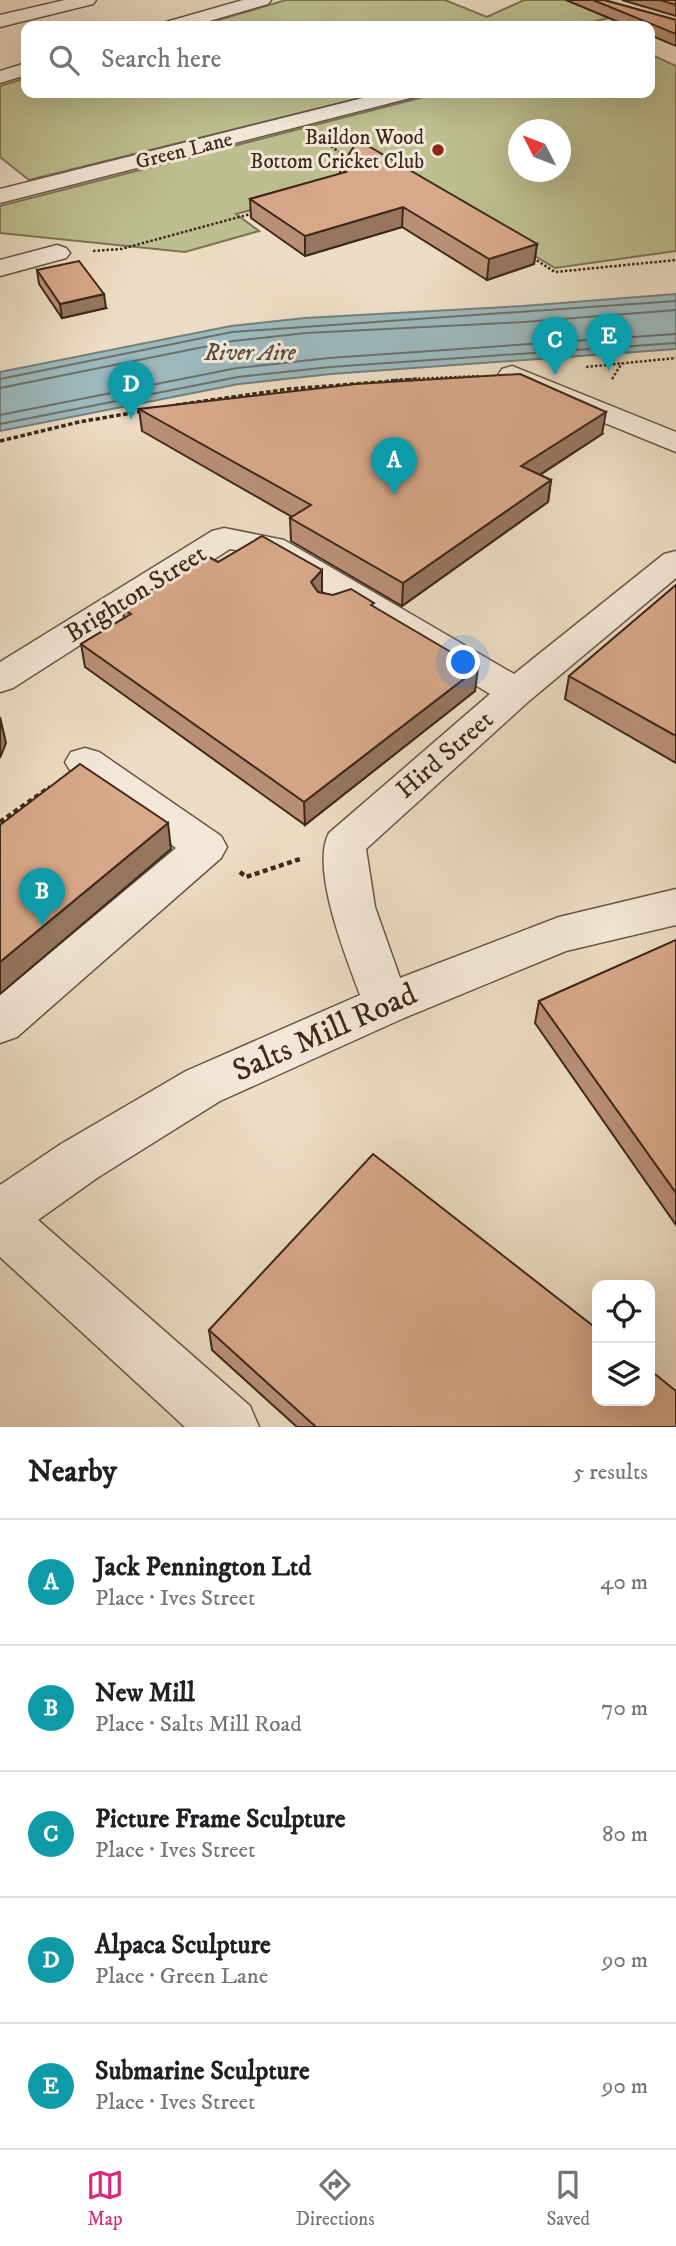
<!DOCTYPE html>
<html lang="en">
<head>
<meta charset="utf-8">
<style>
	body { margin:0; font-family:"IM FELL DW Pica",serif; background:#f2f2f2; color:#202124 }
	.controls { position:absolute; right:21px; bottom:21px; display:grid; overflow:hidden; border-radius:14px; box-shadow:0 7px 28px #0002 }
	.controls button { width:63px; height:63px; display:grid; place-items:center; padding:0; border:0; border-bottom:2px solid #e0e0e0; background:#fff; color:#202124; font:35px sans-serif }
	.compass { position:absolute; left:508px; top:119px; width:63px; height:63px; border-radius:50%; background:#fff; box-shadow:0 7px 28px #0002; rotate:312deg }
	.you { position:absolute; left:464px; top:663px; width:24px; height:24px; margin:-18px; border:5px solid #fff; border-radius:50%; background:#1a73e8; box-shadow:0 0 0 10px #1a73e833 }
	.badge { display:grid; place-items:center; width:46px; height:46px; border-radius:50%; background:#db2777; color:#fff; font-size:23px; font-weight:700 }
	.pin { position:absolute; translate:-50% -58px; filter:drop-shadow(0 2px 4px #0008) }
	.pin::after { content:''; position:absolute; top:37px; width:24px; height:21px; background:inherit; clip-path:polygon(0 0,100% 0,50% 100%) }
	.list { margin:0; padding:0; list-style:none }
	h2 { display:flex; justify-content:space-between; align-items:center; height:91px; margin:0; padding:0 28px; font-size:30px }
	h2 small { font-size:23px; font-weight:400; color:#757577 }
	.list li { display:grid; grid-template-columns:46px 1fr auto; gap:21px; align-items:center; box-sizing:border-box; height:126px; padding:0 28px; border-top:2px solid #e0e0e0 }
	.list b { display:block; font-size:26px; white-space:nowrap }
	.list p { margin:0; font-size:23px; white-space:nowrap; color:#757577 }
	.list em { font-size:23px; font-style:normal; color:#757577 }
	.icon { flex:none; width:38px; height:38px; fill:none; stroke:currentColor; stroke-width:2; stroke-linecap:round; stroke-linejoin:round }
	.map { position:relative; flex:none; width:676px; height:1427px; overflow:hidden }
	.search { position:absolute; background:#fff; box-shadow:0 7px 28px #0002; left:21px; right:21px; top:21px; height:77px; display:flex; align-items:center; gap:18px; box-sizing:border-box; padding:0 24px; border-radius:14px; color:#757577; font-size:26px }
	.sheet { height:721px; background:#fff }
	nav { display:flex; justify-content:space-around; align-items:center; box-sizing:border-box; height:98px; border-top:2px solid #e0e0e0; background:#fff; font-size:19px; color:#757577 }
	nav a { display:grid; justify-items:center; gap:4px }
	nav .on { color:#db2777 }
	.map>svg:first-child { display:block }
	.green { fill:#bdbf90; stroke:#7e7455; stroke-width:2; fill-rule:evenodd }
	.water { fill:#9cb9bd; stroke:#767f7c; stroke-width:2 }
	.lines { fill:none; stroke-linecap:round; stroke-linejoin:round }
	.shore { stroke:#6d706c; stroke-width:2 }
	.minor-casing { stroke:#6a5544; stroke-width:3 }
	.path-far2 { stroke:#3e281a; stroke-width:2.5; stroke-dasharray:2.5 2; stroke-linecap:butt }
	.path-far1 { stroke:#3e281a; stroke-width:3.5; stroke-dasharray:4.5 2.5; stroke-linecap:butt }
	.path { stroke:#3e281a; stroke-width:4.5; stroke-dasharray:5 3.5; stroke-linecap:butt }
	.minor { fill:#f3e8d8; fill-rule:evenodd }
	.wall { fill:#b99076; stroke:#3e281a; stroke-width:2 }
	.shaded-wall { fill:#967660; stroke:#3e281a; stroke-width:2 }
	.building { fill:#d7a889; stroke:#3e281a; stroke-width:2 }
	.poi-dot { fill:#8f2418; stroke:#f3e8d8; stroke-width:2.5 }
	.labels { text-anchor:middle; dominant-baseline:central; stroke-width:6; stroke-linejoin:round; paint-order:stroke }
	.far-poi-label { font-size:21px; fill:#3e281a; stroke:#f3e8d8; text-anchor:end }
	.far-street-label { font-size:21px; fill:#3e281a; stroke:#f3e8d8 }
	.far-water-label { font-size:23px; font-style:italic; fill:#564c43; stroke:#f3e8d8 }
	.street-label { font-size:26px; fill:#3e281a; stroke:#f3e8d8 }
	.near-street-label { font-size:32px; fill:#3e281a; stroke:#f3e8d8 }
</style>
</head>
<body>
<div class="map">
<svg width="676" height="1427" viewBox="0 0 676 1427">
	<rect width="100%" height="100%" fill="#ecdcc3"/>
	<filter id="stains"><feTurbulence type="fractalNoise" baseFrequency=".00286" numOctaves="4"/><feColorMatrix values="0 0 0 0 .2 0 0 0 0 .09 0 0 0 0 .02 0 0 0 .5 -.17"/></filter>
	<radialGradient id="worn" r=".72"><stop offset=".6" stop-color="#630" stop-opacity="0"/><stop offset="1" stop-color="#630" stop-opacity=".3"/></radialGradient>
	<g class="green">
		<polygon points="286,0 445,0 487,17 524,0 579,0 620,15 577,26 198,26"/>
		<path d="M650,54l26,12v185l-121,17 -162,-96 -157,42 23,17 -74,21 -185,-19v-27l439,-113h211zM518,130h42v42h-42z"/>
		<polygon points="26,78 26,93 380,93 29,180 0,157 0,86"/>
	</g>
	<polygon class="water" points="676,294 676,349 331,374 239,384 0,431 0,372 231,326 305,318 523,306"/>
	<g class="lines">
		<g class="shore">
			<polyline points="0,379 232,332 676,301"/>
			<polyline points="0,388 233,341 306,333 524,322 676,310"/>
			<polyline points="0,415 237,368 329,358 676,334"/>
			<polyline points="0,424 238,377 330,367 676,343"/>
		</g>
		<defs>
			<g id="minor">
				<polygon points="65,0 96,0 93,4 0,27 0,15"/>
				<polygon points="243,0 271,0 268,4 192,26 164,26 166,22"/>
				<polygon points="26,63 26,75 0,83 0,71"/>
				<polygon points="383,93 417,93 414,97 0,203 0,189"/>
				<polygon points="57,245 66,248 70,253 66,258 0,276 0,260"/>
				<polygon points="512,366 676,432 676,452 502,381 498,375 502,369"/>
				<path d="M224,528l60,12 230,134 150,-120 12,-3v27l-147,123 -163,148 9,58 25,71 159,-61 117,-28v36l-110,26 -162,67 -184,83 -123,77 -59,42 212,186 9,21h-74l-185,-170v-72l61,-41 125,-73 174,-76c-14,-38 -50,-127 -31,-162l161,-139 -139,-85 -19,7 -13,-3 -5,-8 12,-12 -64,-38 -32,-6 -217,139 -13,4v-30l212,-131z"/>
				<polygon points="85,748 99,752 221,836 227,847 221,858 17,1037 0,1043 0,995 176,848 71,772 65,762 71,752"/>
			</g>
		</defs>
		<use href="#minor" class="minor-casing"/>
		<g class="path-far2">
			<polyline points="331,146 343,155 348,165"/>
			<polyline points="93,251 121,249 254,213"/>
			<polyline points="533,258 555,272 676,260"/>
			<polyline points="586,367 676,358"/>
			<polyline points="612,379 622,363"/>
			<polyline points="391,380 480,376"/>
		</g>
		<g class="path-far1">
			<polyline points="176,405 289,389 420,379"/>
			<polyline points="0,441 79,422 143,411"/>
		</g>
		<g class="path">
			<polyline points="0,822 50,787"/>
			<polyline points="240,872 246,877 300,859"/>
		</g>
		<use href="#minor" class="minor"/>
	</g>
	<g class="wall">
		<polygon points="566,0 604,0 676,20 676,46 650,35 650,26 628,26"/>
		<polygon points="622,0 676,0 676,16"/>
		<polygon points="340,168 537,244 534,264 487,280 402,227 305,256 251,218 250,199 340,174"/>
		<polygon points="37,270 106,308 62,318 39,284"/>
		<polygon points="139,409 602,434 540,475 551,480 548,502 402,606 291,541 290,518 292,517 142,431"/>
		<polygon points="218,562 322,570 322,593 374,607 475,691 305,825 85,667 81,644 124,618 122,608"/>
		<polygon points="676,585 676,763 565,699 569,676"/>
		<polygon points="676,940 676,1225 535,1023 539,1001"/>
		<polygon points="209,1330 676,1427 297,1427 212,1350"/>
	</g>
	<g class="shaded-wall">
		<polygon points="403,207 402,227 305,256 305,236"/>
		<polygon points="537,244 534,264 487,280 489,259"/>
		<polygon points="104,294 106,308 62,318 60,304"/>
		<polygon points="606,412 602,434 519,488 521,466"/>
		<polygon points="551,480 548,502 402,606 403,583"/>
		<polygon points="322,570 322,594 311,605 311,582"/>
		<polygon points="478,668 475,691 305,825 304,802"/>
		<polygon points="0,717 6,743 0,758"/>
		<polygon points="168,823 171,849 0,994 0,962"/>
	</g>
	<g class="building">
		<polygon points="593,0 604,0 676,20 676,34"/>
		<polygon points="660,0 676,0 676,5"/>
		<polygon points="358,140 537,244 489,259 403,207 305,236 250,199 346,172 340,168"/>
		<polygon points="79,261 104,294 60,304 37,270"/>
		<polygon points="520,374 606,412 521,466 551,480 403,583 290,518 311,505 139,409 356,384"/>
		<polygon points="262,536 322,570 311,582 318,592 333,595 351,589 374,603 371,605 478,668 304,802 81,644 131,614 122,608 207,556 218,562"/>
		<polygon points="676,585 676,736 569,676"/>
		<polygon points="80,764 168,823 0,962 0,825"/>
		<polygon points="676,940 676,1193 539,1001"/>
		<polygon points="373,1154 597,1329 597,1401 650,1401 650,1370 676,1391 676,1427 316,1427 209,1330"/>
	</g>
	<circle class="poi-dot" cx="438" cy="150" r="7"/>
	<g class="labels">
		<g class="far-poi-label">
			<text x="424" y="138">Baildon Wood<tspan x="424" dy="24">Bottom Cricket Club</tspan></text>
		</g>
		<g class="far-street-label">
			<text transform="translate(184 151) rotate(-14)">Green Lane</text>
		</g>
		<g class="far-water-label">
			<text x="250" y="353">River Aire</text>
		</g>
		<g class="street-label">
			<text transform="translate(136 594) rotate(-32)">Brighton Street</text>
			<text transform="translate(445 755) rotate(-41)">Hird Street</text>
		</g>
		<g class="near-street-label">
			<text transform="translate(325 1033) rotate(-24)">Salts Mill Road</text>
		</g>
	</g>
	<rect width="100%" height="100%" filter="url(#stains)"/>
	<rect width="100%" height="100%" fill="url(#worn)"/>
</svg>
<div class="controls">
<button><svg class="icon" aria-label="locate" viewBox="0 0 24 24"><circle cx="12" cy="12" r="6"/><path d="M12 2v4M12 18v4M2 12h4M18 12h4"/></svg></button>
<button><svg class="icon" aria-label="layers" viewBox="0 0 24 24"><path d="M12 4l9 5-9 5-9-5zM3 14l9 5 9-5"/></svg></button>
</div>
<svg class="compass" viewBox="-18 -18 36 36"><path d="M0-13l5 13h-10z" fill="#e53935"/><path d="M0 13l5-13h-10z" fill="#757577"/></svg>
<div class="you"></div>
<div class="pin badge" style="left:394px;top:495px;background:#0f9aa8">A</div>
<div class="pin badge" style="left:42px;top:926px;background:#0f9aa8">B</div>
<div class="pin badge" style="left:555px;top:375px;background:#0f9aa8">C</div>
<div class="pin badge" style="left:131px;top:419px;background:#0f9aa8">D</div>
<div class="pin badge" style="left:609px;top:371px;background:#0f9aa8">E</div>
<div class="search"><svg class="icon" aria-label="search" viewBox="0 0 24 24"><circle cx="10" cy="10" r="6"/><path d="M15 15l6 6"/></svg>Search here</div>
</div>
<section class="sheet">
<h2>Nearby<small>5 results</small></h2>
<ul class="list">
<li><span class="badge" style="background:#0f9aa8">A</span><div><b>Jack Pennington Ltd</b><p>Place · Ives Street</p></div><em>40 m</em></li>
<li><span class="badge" style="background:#0f9aa8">B</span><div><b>New Mill</b><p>Place · Salts Mill Road</p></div><em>70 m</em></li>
<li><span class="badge" style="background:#0f9aa8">C</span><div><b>Picture Frame Sculpture</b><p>Place · Ives Street</p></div><em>80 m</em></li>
<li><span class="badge" style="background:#0f9aa8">D</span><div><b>Alpaca Sculpture</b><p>Place · Green Lane</p></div><em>90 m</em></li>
<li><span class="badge" style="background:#0f9aa8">E</span><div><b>Submarine Sculpture</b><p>Place · Ives Street</p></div><em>90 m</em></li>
</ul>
</section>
<nav>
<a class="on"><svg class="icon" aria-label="map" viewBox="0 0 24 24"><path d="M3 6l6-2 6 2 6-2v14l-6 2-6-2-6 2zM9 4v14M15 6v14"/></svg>Map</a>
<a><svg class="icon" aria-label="directions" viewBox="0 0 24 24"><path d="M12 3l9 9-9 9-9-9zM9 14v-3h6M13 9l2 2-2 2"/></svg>Directions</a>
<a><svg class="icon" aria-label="saved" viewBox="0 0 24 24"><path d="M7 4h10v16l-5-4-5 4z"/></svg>Saved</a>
</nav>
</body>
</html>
